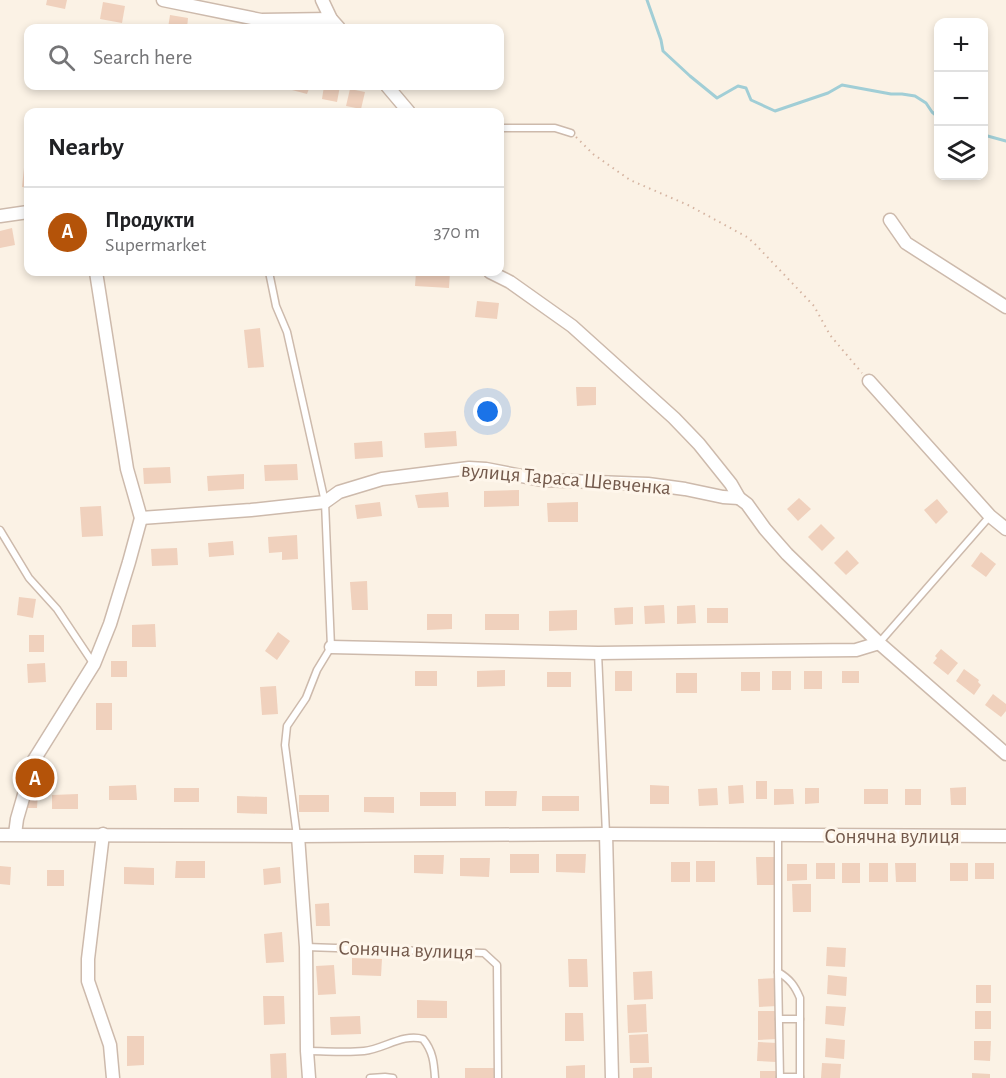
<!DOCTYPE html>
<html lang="en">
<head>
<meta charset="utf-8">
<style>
	body { margin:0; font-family:"Alegreya Sans",sans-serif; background:#f2f2f2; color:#202124 }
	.controls { position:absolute; right:18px; top:18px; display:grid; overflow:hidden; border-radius:12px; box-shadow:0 3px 9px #0003 }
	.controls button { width:54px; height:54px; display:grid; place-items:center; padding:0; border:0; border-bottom:2px solid #e0e0e0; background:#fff; color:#202124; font:30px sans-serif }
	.you { position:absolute; left:488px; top:412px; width:21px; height:21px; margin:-15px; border:4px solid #fff; border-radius:50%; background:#1a73e8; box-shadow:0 0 0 9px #1a73e833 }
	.badge { display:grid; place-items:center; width:39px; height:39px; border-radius:50%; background:#b45309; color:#fff; font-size:20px; font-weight:700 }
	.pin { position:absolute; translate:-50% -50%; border:3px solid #fff; box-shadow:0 2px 6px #0006 }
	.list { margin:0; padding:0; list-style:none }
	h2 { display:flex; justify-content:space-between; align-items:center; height:78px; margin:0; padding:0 24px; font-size:26px }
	h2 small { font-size:20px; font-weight:400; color:#757577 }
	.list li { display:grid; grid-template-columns:39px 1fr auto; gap:18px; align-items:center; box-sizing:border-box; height:90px; padding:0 24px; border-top:2px solid #e0e0e0 }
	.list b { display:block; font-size:22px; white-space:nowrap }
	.list p { margin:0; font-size:20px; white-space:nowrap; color:#757577 }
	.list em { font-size:20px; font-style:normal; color:#757577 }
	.icon { flex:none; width:33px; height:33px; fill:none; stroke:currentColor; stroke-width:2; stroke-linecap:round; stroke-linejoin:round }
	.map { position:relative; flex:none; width:1006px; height:1078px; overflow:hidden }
	.search { position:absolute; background:#fff; box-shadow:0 3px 9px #0003; left:24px; top:24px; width:480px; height:66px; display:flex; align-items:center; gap:15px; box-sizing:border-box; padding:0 21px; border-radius:12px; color:#757577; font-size:22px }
	.panel { position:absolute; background:#fff; box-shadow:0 3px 9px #0003; left:24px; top:108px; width:480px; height:168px; border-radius:12px }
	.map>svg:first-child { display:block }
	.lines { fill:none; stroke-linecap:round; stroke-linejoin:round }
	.stream { stroke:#a1ced6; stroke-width:3 }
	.building { fill:#f0d1bd }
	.lane-casing { stroke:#cdbaac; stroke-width:9 }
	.street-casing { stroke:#cdbaac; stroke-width:15 }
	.path { stroke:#d5b4a1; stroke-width:2; stroke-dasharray:1.5 4.5; stroke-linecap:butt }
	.lane { stroke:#fff; stroke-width:6 }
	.street { stroke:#fff; stroke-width:12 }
	.labels { text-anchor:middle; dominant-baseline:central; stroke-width:6; stroke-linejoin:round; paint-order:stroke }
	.street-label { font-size:21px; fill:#73594b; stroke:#fef6eb }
</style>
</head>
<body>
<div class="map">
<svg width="1006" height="1078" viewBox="0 0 1006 1078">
	<rect width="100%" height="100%" fill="#fbf2e5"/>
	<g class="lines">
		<g class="stream">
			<polyline points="647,0 661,40 663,51 690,76 717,98 738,86 746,88 751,100 775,111 828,93 842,85 891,94 902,94 915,96 926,103 932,112 938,117"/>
			<polyline points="984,135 1006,141"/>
		</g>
	</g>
	<g class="building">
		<polygon points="47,0 67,0 65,9 46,5"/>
		<polygon points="103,2 125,6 122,23 100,19"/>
		<polygon points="170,15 188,18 187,28 168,28"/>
		<polygon points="293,86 310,86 307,94 292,90"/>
		<polygon points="324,86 340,86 337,102 322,99"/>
		<polygon points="350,89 365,92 361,109 346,106"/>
		<polygon points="24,168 28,168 28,188 22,187"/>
		<polygon points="12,228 15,245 0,248 0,231"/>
		<polygon points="416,272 450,272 449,288 415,286"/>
		<polygon points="477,301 499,303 497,319 475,317"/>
		<polygon points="260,328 264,367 248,368 244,330"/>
		<polygon points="576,387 596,387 596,405 577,406"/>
		<polygon points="456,431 457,446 425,448 424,433"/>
		<polygon points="382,441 383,457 355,459 354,443"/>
		<polygon points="297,464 298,480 265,481 264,465"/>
		<polygon points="170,467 171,483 144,484 143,468"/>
		<polygon points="244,474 244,489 208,491 207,476"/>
		<polygon points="519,490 519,506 484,507 484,491"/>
		<polygon points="448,492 449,507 418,508 415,495"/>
		<polygon points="799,498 811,509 798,521 787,509"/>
		<polygon points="937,499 948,512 936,524 924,510"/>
		<polygon points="380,502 382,516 357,519 355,505"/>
		<polygon points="578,502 578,522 548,522 547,503"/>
		<polygon points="101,506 103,536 82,537 80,507"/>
		<polygon points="821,524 835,538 822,551 808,537"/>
		<polygon points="297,535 298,559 282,560 282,552 269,553 268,537"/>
		<polygon points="233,541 234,555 209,557 208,543"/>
		<polygon points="177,548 178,565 152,566 151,549"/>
		<polygon points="847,550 859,563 846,575 834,563"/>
		<polygon points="981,552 996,564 986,577 971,566"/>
		<polygon points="367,581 368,610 352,610 350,582"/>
		<polygon points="19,597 36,599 33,618 17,615"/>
		<polygon points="664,605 665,623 645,624 644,606"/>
		<polygon points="695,605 696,623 677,624 677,606"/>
		<polygon points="633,607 633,624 615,625 614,608"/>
		<rect x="707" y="608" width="21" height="15"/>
		<polygon points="577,610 577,630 549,631 549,611"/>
		<polygon points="427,614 452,614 452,629 427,630"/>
		<rect x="485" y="614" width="34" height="16"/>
		<polygon points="155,624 156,647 132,647 132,625"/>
		<polygon points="278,632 290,641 277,660 265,651"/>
		<rect x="29" y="635" width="15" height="17"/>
		<polygon points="941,649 958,663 948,675 933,663 937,658 935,656"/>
		<rect x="111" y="661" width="16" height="16"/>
		<polygon points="45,663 46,682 28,683 27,664"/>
		<polygon points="964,669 979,680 978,682 981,685 974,695 956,681"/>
		<polygon points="505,670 505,686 477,687 477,671"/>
		<rect x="415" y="671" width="22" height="15"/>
		<rect x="615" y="671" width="17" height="20"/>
		<rect x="772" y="671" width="19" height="19"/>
		<rect x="804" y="671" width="18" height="18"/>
		<rect x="842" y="671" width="17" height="12"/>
		<rect x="547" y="672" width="24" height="15"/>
		<rect x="741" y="672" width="19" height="19"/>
		<rect x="676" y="673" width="21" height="20"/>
		<polygon points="276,686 278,714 262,715 260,687"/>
		<polygon points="993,694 1006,704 1006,711 1001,717 985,705"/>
		<rect x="96" y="703" width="16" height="27"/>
		<rect x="756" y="781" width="11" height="18"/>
		<polygon points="136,785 137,800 109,800 109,786"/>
		<polygon points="650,785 669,786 669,804 650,804"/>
		<polygon points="743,785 744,803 729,804 728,786"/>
		<polygon points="966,787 966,805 951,805 950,788"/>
		<rect x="174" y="788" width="25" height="14"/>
		<polygon points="717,788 718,805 699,806 698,789"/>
		<polygon points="805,788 819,788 819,803 805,804"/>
		<polygon points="774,789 793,789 794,804 774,805"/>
		<rect x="864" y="789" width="24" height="15"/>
		<rect x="905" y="789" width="16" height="16"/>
		<polygon points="27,791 38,791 37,808 27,808"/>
		<polygon points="485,791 517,791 516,806 485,806"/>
		<rect x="420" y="792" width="36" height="14"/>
		<polygon points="78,794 78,809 52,809 52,795"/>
		<rect x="299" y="795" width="30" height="17"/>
		<polygon points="237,796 267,797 267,814 237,813"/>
		<rect x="542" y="796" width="37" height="15"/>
		<polygon points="364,797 394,797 394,813 364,812"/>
		<rect x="510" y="854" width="29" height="19"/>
		<polygon points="556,854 586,854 585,873 556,872"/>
		<polygon points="414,855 444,855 443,874 414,873"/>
		<polygon points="756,857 775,857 776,885 757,885"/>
		<polygon points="460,858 490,858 489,877 460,876"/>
		<polygon points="176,861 205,861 205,878 175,878"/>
		<rect x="696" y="861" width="19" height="21"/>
		<rect x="671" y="862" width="19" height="20"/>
		<rect x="816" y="863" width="19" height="16"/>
		<rect x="842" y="863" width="18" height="20"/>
		<rect x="869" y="863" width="19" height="19"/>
		<polygon points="895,863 916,863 916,882 896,882"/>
		<rect x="950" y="863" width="18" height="18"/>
		<rect x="975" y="863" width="19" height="16"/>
		<polygon points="787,864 807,864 807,880 787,881"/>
		<polygon points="0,866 11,867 10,885 0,884"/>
		<polygon points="124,867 154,868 154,885 124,884"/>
		<polygon points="280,867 281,883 264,885 263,869"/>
		<rect x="47" y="870" width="17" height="16"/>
		<polygon points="792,884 811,884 811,912 793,912"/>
		<polygon points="329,903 330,926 316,926 315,904"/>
		<polygon points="282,932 284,962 266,963 264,934"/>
		<polygon points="827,947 846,948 845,967 826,966"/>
		<polygon points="352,958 382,959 381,976 352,975"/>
		<polygon points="568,959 587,959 588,987 569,987"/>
		<polygon points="334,965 336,994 318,995 316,966"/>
		<polygon points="652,971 653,999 634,1000 633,972"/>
		<polygon points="828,975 847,977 846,996 827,994"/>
		<polygon points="777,978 778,1006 759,1007 758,979"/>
		<rect x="976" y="985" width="15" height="18"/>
		<polygon points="263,996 284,996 285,1024 264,1025"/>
		<polygon points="417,1000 447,1001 447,1018 417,1018"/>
		<polygon points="646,1004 647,1032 628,1033 627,1005"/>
		<polygon points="826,1006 846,1007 844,1026 825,1024"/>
		<polygon points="758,1011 777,1011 777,1039 758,1040"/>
		<rect x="975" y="1011" width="16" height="18"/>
		<polygon points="565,1013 583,1013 584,1041 565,1041"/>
		<polygon points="360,1016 361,1034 331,1035 330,1017"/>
		<polygon points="648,1034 649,1063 630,1063 629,1035"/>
		<polygon points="127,1036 144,1036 144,1065 127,1066"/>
		<polygon points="826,1038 845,1040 844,1059 825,1057"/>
		<polygon points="974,1041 991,1041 990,1061 974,1060"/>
		<polygon points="758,1042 777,1043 776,1062 757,1061"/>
		<polygon points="286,1053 287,1078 271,1078 270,1054"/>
		<polygon points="822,1063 841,1064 840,1078 821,1078"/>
		<polygon points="585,1065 585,1078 566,1078 566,1066"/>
		<polygon points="652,1067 652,1078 633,1078 633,1068"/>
		<rect x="465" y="1068" width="30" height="10"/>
		<rect x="760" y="1071" width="19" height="7"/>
		<polygon points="972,1073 990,1074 990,1078 972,1078"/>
	</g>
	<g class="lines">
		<defs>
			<g id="lane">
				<polyline points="500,128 555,128 571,133"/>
				<polyline points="269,272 276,306 287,332 325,502 331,647 317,670 306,698 287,726 285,745 297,836"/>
				<polyline points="0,530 29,578 57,609 93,663"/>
				<polyline points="879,643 990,516"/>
				<polyline points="598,653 606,834"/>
				<polyline points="778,836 778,972 780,1078"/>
				<polyline points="306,947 484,953 497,965 498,1078"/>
				<path d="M778,972c12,7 17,14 22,26v80"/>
				<polyline points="779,1019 800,1019"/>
				<path d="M307,1051c19,0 39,2 57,0 20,-2 39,-18 59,-12 10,12 11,24 12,39"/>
				<polyline points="780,1077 800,1077"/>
				<polyline points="370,1078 385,1077 393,1078"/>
			</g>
			<g id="street">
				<polyline points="163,0 261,20 331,19"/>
				<polyline points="322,0 331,19 339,28"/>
				<polyline points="387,86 409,112"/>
				<polyline points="0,216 28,212"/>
				<polyline points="890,220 906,243 1006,307"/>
				<polyline points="490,272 510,282 572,326 674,418 699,444 731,484 739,498 747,504 765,529 787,554 879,643 1006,754"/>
				<polyline points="869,381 990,516 1006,529"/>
				<polyline points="141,518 251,510 325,502 339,492 382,479 469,468 486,469 542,480 648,484 685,489 723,497 739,498"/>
				<polyline points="331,647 598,653 856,650 879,643"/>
				<polyline points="15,834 17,819 34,760 94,664 110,624 129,562 141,518 127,469 96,272"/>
				<polyline points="103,834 88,959 88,981 110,1045 113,1078"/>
				<polyline points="606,834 612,1078"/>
				<polyline points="0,835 298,836 606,834 1006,836"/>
				<polyline points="298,836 306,947 307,1051 309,1078"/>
			</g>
		</defs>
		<use href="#lane" class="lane-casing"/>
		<use href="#street" class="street-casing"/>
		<polyline class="path" points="576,137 593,154 630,180 688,205 747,237 754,243 814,306 830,335 862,373"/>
		<use href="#lane" class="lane"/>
		<use href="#street" class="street"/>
	</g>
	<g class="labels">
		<g class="street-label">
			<text transform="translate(566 479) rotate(5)">вулиця Тараса Шевченка</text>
			<text x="892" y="836">Сонячна вулиця</text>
			<text transform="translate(406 950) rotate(2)">Сонячна вулиця</text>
		</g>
	</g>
</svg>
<div class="controls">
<button>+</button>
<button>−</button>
<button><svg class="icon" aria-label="layers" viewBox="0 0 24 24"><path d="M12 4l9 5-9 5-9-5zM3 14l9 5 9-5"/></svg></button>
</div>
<div class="you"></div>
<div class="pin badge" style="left:35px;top:778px">A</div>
<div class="search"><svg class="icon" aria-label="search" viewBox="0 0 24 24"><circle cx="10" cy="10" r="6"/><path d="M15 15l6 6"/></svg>Search here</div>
<section class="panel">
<h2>Nearby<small></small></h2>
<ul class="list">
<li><span class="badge">A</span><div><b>Продукти</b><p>Supermarket</p></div><em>370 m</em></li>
</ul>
</section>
</div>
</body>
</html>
